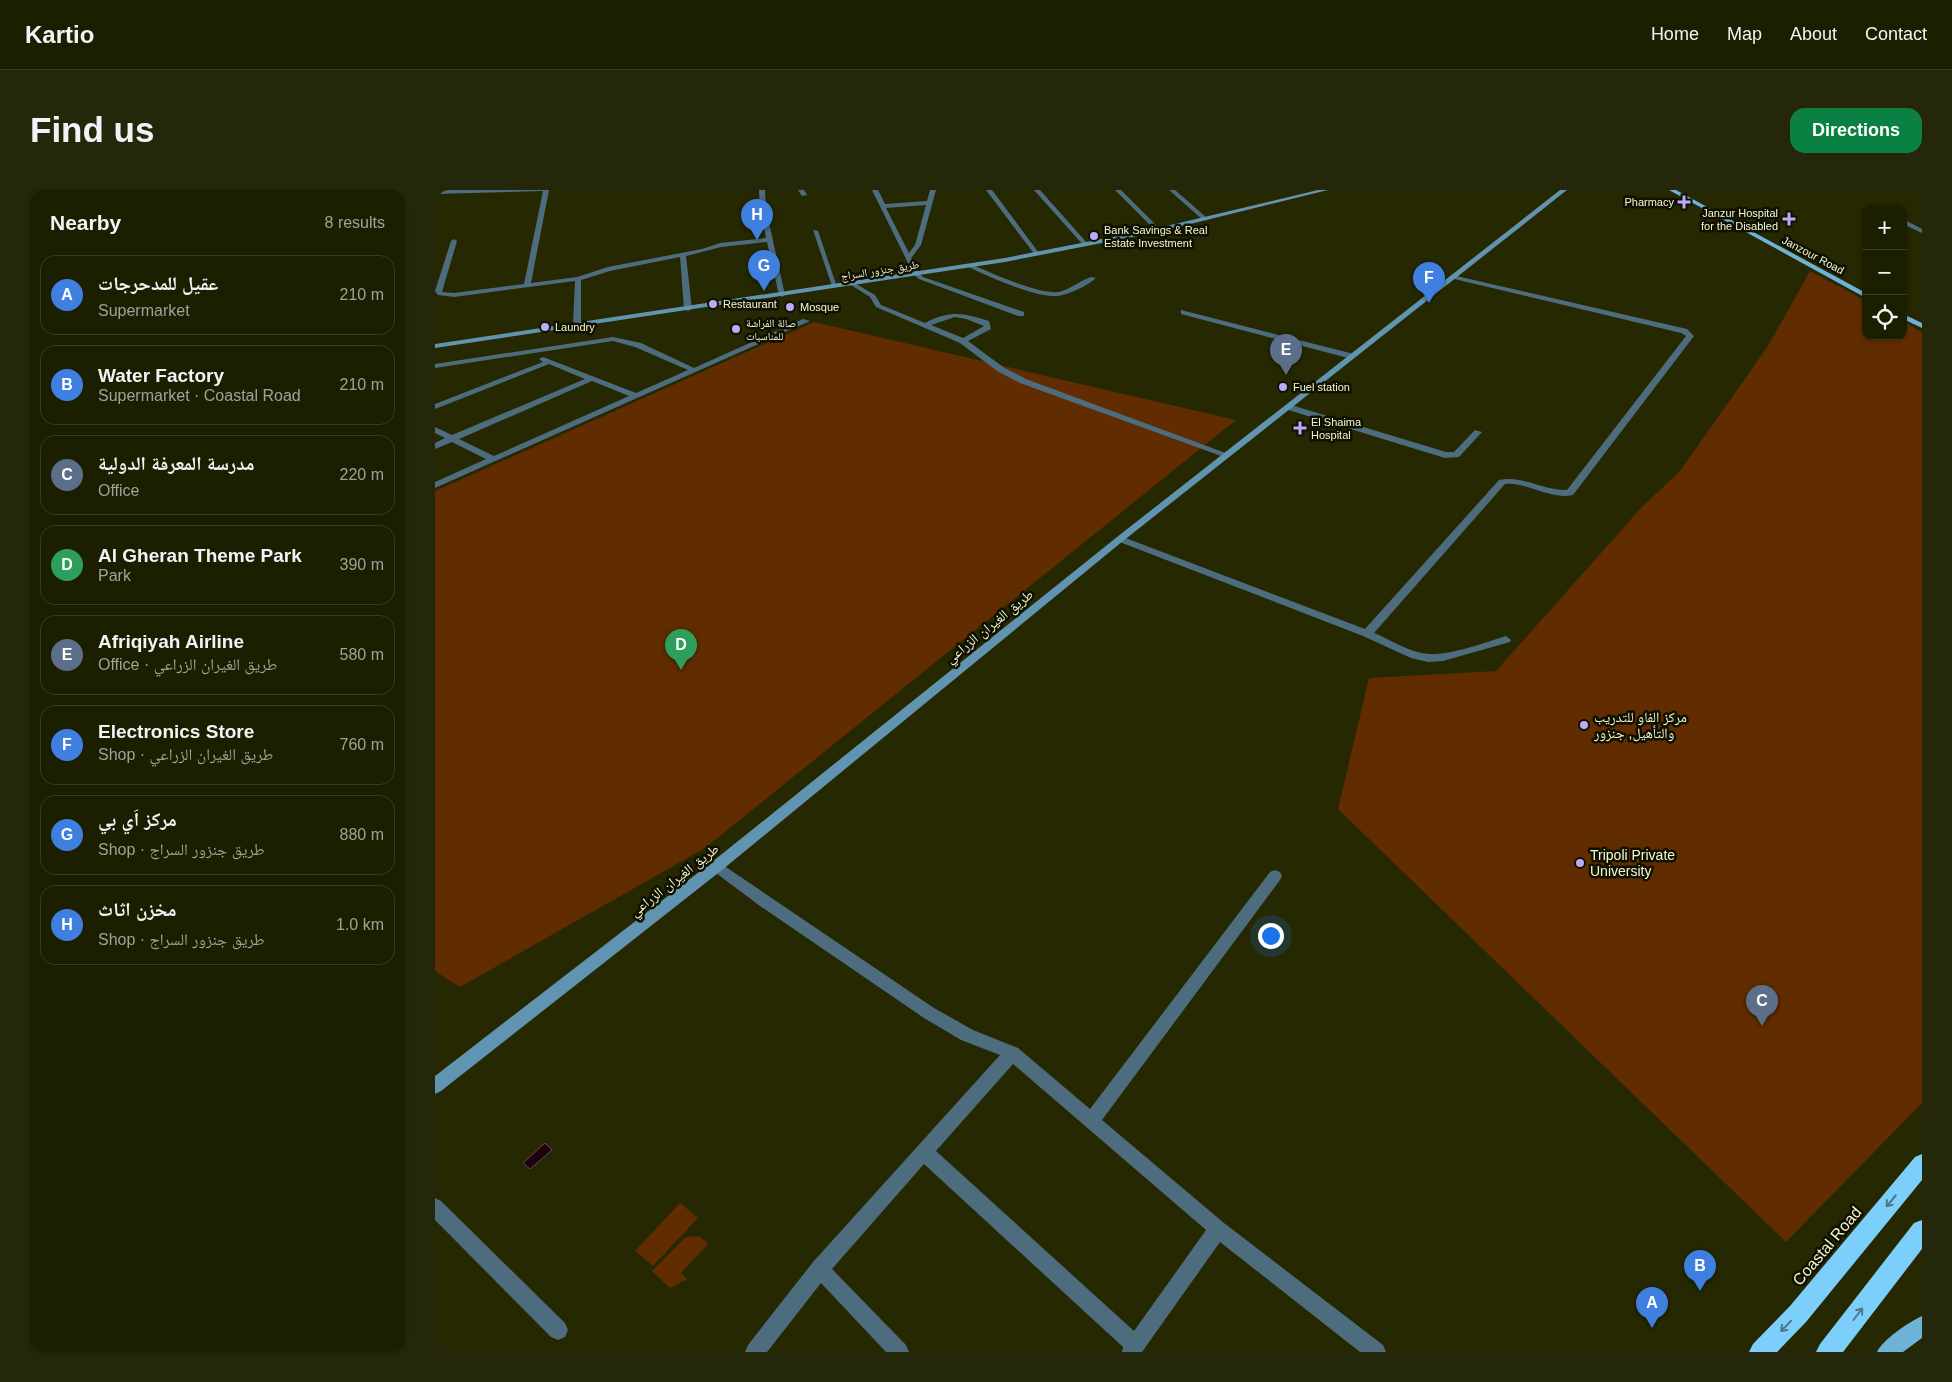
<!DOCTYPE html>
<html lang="en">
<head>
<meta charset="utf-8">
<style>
	body { margin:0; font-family:Arial,"Noto Naskh Arabic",sans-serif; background:#25270a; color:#f1f3f6 }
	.controls { position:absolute; right:15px; top:15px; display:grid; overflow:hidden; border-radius:10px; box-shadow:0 1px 4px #0004 }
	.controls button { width:45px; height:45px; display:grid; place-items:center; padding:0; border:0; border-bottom:1px solid #3a3c22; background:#1c1e00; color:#f1f3f6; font:25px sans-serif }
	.you { position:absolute; left:835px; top:745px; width:18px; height:18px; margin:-12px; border:4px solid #fff; border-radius:50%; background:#1a73e8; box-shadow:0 0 0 8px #1a73e833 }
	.badge { display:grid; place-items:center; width:32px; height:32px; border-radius:50%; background:#0b8043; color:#fff; font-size:16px; font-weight:700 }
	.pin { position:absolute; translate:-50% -41px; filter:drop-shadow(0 1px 2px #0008) }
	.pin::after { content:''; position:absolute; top:26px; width:18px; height:15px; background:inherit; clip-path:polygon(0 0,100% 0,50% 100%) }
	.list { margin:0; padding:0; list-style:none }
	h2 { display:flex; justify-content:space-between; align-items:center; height:65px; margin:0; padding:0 20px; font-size:21px }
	h2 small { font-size:16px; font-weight:400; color:#a0a299 }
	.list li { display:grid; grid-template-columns:32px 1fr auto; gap:15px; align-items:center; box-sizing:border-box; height:80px; margin:0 10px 10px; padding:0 10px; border:1px solid #3a3c22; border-radius:15px }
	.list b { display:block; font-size:19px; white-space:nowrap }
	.list p { margin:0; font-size:16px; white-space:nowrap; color:#a0a299 }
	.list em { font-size:16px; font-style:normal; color:#a0a299 }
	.icon { flex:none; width:28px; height:28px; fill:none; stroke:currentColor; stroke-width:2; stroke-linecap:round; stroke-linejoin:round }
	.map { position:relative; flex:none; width:1487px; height:1162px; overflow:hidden; border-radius:15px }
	header { display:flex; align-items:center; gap:30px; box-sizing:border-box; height:70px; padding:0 25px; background:#1c1e00; border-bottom:1px solid #3a3c22 }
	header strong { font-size:24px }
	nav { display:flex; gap:28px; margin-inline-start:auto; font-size:18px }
	.intro { display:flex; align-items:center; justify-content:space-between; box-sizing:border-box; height:120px; padding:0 30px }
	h1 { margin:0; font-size:35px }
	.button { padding:12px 22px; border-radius:15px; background:#0b8043; color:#fff; font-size:18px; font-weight:700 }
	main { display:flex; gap:30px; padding:0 30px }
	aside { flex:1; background:#1c1e00; border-radius:15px; box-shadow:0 1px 4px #0004 }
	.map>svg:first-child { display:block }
	.green { fill:#602c00 }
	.water { fill:#1f000e; stroke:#5f4b49 }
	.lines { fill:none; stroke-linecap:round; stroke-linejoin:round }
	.street { fill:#4d6c7e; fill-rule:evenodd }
	.secondary { fill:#6094b0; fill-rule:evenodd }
	.primary { fill:#6fb2d7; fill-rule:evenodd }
	.highway { fill:#7ccefb; fill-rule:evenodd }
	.oneway { stroke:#4b788a }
	.poi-dot { fill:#bbaaf6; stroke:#0f1000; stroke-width:2 }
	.labels { text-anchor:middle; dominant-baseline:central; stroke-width:5; stroke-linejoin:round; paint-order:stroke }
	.far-poi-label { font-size:11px; fill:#f4f9d2; stroke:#0f1000; text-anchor:start }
	.far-street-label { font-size:11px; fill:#f4f9d2; stroke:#0f1000 }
	.street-label { font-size:14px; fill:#f4f9d2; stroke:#0f1000 }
	.poi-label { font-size:14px; fill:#f4f9d2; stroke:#0f1000; text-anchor:start }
	.near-street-label { font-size:16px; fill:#f4f9d2; stroke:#0f1000 }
</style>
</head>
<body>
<header>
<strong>Kartio</strong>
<nav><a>Home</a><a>Map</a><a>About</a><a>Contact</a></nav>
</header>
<div class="intro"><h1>Find us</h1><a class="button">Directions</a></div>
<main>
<aside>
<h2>Nearby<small>8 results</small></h2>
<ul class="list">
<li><span class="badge" style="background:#3f7fe0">A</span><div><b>عقيل للمدحرجات</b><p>Supermarket</p></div><em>210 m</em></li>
<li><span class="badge" style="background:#3f7fe0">B</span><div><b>Water Factory</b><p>Supermarket · Coastal Road</p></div><em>210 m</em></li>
<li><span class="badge" style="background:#5c6f8a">C</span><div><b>مدرسة المعرفة الدولية</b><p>Office</p></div><em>220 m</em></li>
<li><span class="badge" style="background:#2e9e5b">D</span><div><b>Al Gheran Theme Park</b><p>Park</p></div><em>390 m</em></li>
<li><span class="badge" style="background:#5c6f8a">E</span><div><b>Afriqiyah Airline</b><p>Office · طريق الغيران الزراعي</p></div><em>580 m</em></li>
<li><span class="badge" style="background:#3f7fe0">F</span><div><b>Electronics Store</b><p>Shop · طريق الغيران الزراعي</p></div><em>760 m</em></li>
<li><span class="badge" style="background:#3f7fe0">G</span><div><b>مركز اَي بي</b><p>Shop · طريق جنزور السراج</p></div><em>880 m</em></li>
<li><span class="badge" style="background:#3f7fe0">H</span><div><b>مخزن اثاث</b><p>Shop · طريق جنزور السراج</p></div><em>1.0 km</em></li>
</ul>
</aside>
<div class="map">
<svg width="1487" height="1162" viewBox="0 0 1487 1162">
	<rect width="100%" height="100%" fill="#252800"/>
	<g class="green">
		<polygon points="1375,81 1431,111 1431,146 1468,146 1468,131 1487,142 1487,913 1351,1052 903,619 934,488 1061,481 1205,319 1245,281 1333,156"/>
		<polygon points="379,132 801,230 270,658 25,797 0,781 0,301"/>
		<polygon points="245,1013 263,1028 218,1076 200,1061"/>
		<polygon points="258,1046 265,1047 273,1054 246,1083 252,1089 235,1098 217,1081 250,1048"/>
	</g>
	<polygon class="water" points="110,953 117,960 95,979 88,973"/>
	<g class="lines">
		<g class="street">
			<polygon points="0,0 114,0 96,93 142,87 173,77 267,59 285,53 331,48 325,19 324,0 330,0 331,19 350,105 347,107 344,105 332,52 286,57 251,66 257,119 253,121 249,119 245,67 175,81 146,90 146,135 142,137 138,135 140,91 19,107 3,105 0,101 16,51 19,49 22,51 7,102 19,103 89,94 108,1 0,4"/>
			<polygon points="363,0 369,0 372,5 367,6"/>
			<path d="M437,0h6l7,14 42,-3 3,-11h6l-15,55 -10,13 8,15 4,4 101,35v4h-6l-99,-37 -5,-4zM491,15l-11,40 -6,8 -23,-45z"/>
			<polygon points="551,0 557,0 604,63 604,65 600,65"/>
			<polygon points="599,0 605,0 653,54 653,56 649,56"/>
			<polygon points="680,0 686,0 725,39 725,41 721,41"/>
			<polygon points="734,0 740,0 772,28 772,30 768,30"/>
			<polygon points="1468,29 1487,39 1487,43 1468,34"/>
			<polygon points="378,40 383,41 402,97 397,96"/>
			<path d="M534,75h4c18,8 67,30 86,27 11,-3 21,-11 32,-15l5,1c-9,8 -26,16 -38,18 -21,2 -70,-19 -89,-29z"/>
			<path d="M1017,85l235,54 7,7 -121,159c-24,5 -45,-13 -68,-11l-131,149c17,7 36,20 55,21 23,1 54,-11 77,-18l5,4 -1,2 -67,19 -15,1 -17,-4 -48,-22 -246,-95v-4h6l242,92 134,-149c24,-5 45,11 68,10l119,-154 -5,-3 -231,-55 -1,-1z"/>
			<path d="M418,92l22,13 6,10 44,18c25,-13 38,-10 64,-2l2,8 -23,12 35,26 23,12 205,76 -7,2 -204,-74 -23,-12 -37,-28 -84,-36 -6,-10 -19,-12 -1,-1zM520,127l11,2 18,7 -21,12 -32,-13z"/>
			<polygon points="746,120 919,164 920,166 913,168 746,124"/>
			<path d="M368,129l7,2 -375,167v-6l51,-23 -34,-17 -17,7v-6l10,-5 -10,-5v-6l17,8 133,-56 -36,-15 -114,45v-5l108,-42 -4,-3 4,-2 93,36 52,-23 -53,-23 -22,-6 -178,27v-4l178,-27 28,6 53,25zM157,191l37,15 -135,60 -35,-17z"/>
			<polygon points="850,215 856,215 1011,262 1019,262 1040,240 1047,242 1024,267 1010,268 850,219"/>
			<path d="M282,671l217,147 39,22 45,18 72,61 180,-237 5,-2 5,2 2,4 -2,4 -178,240 122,103 159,122 3,7h-26l-140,-110 -78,110h-20l1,-5 -199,-183 -92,105 74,76 3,7h-23l-65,-69 -54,69h-22l3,-7 65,-83 187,-207 -39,-15 -37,-22 -164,-112 -48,-36 -2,-4 2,-4zM578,874l193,166 -72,101 -198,-180z"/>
			<polygon points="0,1008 6,1011 130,1133 133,1140 130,1147 123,1150 116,1147 0,1030"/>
		</g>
		<g class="secondary">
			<polygon points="883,0 893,0 723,42 570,72 0,158 0,154 570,68 723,38"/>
			<polygon points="1125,0 1132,0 688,351 287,680 6,901 0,904 0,886 277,672 682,347"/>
		</g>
		<g class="primary">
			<polygon points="1234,0 1241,0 1431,103 1431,108"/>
			<polygon points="1468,124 1487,133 1487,138 1468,129"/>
			<path d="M1487,1126v22l-19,14h-26c5,-12 32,-30 45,-36z"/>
		</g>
		<g class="highway">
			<polygon points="1487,964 1487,990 1371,1132 1342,1162 1314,1162 1318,1154 1355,1116 1480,967"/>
			<polygon points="1487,1030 1487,1059 1408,1162 1381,1162 1385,1154 1479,1033"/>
		</g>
	</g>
	<defs><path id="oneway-shaft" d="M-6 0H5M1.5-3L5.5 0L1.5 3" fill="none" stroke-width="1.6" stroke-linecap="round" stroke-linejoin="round" transform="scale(1.25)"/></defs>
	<g class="oneway">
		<use href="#oneway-shaft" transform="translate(1456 1011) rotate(130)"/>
		<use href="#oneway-shaft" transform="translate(1423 1124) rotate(-53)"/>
		<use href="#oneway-shaft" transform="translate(1351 1136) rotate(134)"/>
	</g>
	<g class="poi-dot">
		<path d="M1246.5 4.5h5v5h5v5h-5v5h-5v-5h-5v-5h5z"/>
		<path d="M1351.5 21.5h5v5h5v5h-5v5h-5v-5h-5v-5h5z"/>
		<circle cx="659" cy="46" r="5"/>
		<circle cx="278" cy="114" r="5"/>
		<circle cx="355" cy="117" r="5"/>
		<circle cx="110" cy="137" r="5"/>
		<circle cx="301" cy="139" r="5"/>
		<circle cx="848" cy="197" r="5"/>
		<path d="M862.5 230.5h5v5h5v5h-5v5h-5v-5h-5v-5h5z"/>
		<circle cx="1149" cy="535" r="5"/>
		<circle cx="1145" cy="673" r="5"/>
	</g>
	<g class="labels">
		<g class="far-poi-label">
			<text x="1239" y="12" text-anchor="end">Pharmacy</text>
			<text x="1343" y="23" text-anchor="end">Janzur Hospital<tspan x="1343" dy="13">for the Disabled</tspan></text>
			<text x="669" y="40">Bank Savings &amp; Real<tspan x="669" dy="13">Estate Investment</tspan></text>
			<text x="288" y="114">Restaurant</text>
			<text x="365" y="117">Mosque</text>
			<text x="311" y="133">صالة الفراشة<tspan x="311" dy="13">للمناسبات</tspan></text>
			<text x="120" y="137">Laundry</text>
			<text x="858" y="197">Fuel station</text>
			<text x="876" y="232">El Shaima<tspan x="876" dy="13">Hospital</tspan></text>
		</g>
		<g class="far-street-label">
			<text transform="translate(1378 65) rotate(28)">Janzour Road</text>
			<text transform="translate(445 80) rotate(-9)">طريق جنزور السراج</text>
		</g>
		<g class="street-label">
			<text transform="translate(554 436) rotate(-39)">طريق الغيران الزراعي</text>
			<text transform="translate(239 690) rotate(-38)">طريق الغيران الزراعي</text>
		</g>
		<g class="poi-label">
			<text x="1159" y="527">مركز الفاو للتدريب<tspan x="1159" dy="16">والتأهيل, جنزور</tspan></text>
			<text x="1155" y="665">Tripoli Private<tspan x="1155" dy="16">University</tspan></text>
		</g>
		<g class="near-street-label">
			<text transform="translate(1392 1056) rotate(-50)">Coastal Road</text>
		</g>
	</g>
</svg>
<div class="controls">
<button>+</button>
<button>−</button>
<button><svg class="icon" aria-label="locate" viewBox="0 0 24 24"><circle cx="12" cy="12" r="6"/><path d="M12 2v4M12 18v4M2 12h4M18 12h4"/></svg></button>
</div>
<div class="you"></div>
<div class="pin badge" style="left:1217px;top:1138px;background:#3f7fe0">A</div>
<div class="pin badge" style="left:1265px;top:1101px;background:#3f7fe0">B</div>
<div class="pin badge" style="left:1327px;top:836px;background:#5c6f8a">C</div>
<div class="pin badge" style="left:246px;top:480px;background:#2e9e5b">D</div>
<div class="pin badge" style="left:851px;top:185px;background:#5c6f8a">E</div>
<div class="pin badge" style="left:994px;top:113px;background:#3f7fe0">F</div>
<div class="pin badge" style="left:329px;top:101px;background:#3f7fe0">G</div>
<div class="pin badge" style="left:322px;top:50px;background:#3f7fe0">H</div>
</div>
</main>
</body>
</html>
